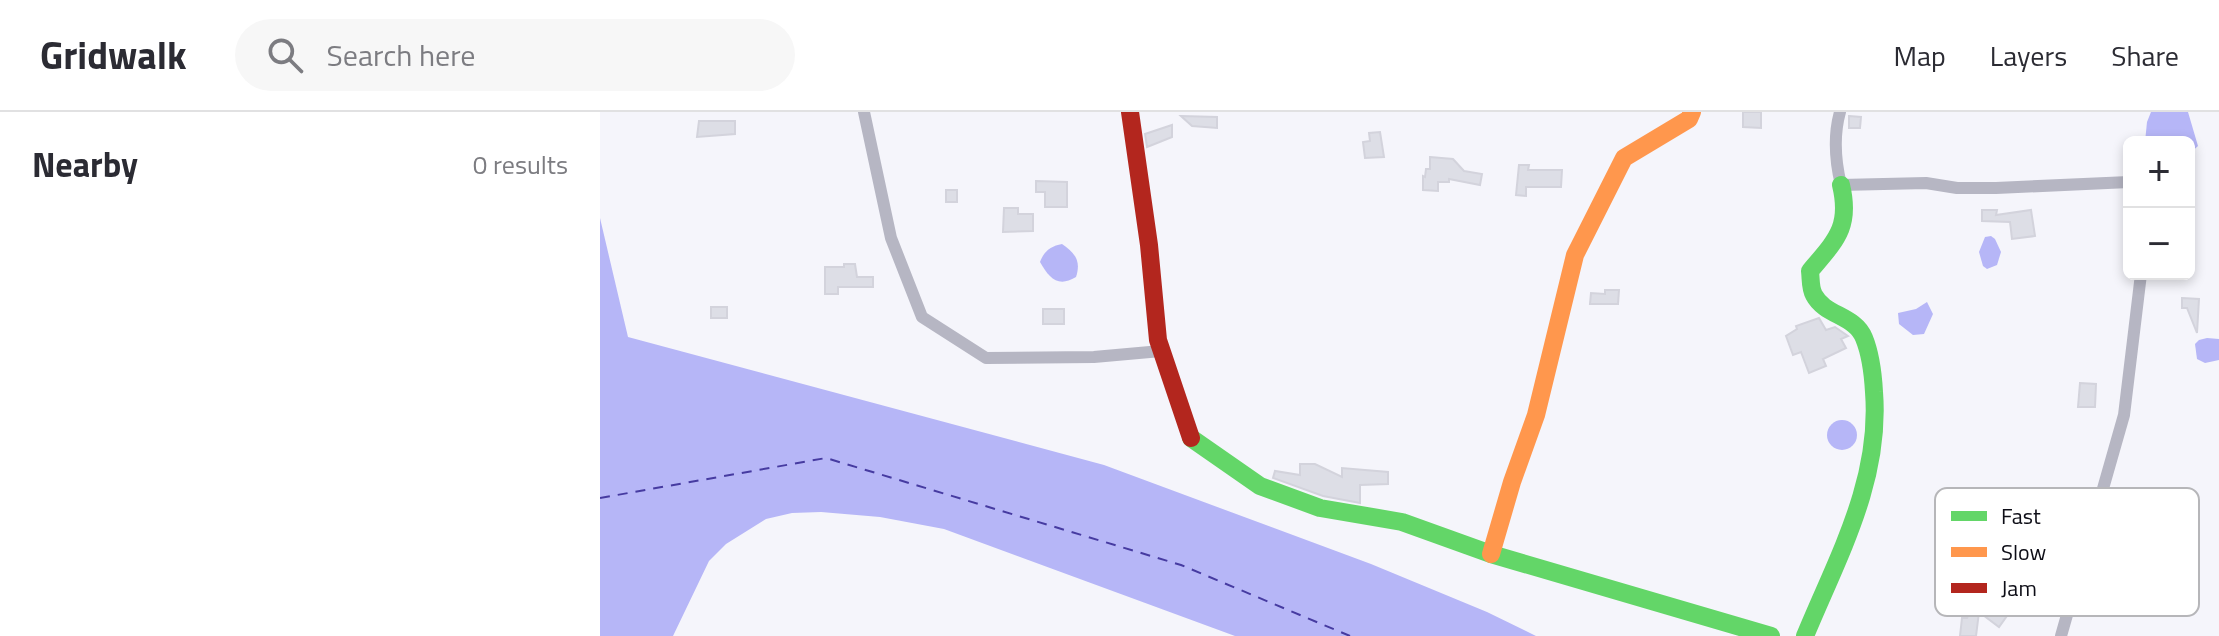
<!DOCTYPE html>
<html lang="en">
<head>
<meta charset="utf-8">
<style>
	body { margin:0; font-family:"Titillium Web",sans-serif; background:#f7f7f7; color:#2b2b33 }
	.controls { position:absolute; right:24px; top:24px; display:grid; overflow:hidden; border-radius:12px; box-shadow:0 4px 12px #0003 }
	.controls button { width:72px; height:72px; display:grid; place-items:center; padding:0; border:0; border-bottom:2px solid #e1e1e2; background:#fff; color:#2b2b33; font:40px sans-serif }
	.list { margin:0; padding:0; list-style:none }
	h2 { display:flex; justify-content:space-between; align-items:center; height:104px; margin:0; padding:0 32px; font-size:34px }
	h2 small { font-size:26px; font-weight:400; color:#7c7c81 }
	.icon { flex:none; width:44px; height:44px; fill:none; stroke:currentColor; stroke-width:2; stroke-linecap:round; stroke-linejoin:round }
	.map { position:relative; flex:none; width:1619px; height:524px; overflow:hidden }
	header { display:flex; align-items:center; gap:48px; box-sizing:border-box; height:112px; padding:0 40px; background:#fff; border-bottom:2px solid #e1e1e2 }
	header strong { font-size:38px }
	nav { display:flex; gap:44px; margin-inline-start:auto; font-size:28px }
	.search { width:560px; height:72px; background:#f7f7f7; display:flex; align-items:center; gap:20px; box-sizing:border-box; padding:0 28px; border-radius:44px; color:#7c7c81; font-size:30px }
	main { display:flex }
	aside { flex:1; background:#fff }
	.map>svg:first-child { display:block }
	.water { fill:#b6b6f7 }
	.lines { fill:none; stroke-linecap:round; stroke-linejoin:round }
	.ferry { stroke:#463ba1; stroke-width:2; stroke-dasharray:10 8; stroke-linecap:butt }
	.building { fill:#dddee6; stroke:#d3d3dc; stroke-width:2 }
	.street { stroke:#b6b6c3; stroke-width:12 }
	.fast { stroke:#63d668; stroke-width:18 }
	.slow { stroke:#ff974d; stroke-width:18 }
	.jam { stroke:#b3261e; stroke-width:18 }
	.key { fill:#fff; stroke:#b6b6b9; stroke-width:2 }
	.key-label { font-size:22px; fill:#0d0d16 }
</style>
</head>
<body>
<header>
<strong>Gridwalk</strong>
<div class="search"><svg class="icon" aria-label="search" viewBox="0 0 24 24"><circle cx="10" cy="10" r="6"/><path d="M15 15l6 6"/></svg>Search here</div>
<nav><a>Map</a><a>Layers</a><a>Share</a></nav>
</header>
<main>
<aside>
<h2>Nearby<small>0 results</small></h2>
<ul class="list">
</ul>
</aside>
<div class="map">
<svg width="1619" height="524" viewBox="0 0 1619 524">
	<rect width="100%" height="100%" fill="#f5f5fb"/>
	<g class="water">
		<polygon points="1551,0 1588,0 1598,34 1589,42 1589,30 1545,30 1547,10"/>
		<polygon points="0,106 28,225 504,353 771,452 887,500 936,524 635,524 344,417 280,405 221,400 192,401 166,407 126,432 109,449 73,524 0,524"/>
		<polygon points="1391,124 1395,127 1401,140 1397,153 1387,157 1383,154 1379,140 1385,125"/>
		<path d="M462,132c14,10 19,17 14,33 -18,11 -27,1 -36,-15 4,-11 11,-16 22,-18z"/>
		<polygon points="1327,190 1333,202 1324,222 1313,223 1299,212 1298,201 1316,197"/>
		<polygon points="1607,226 1619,227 1619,248 1605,251 1597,247 1595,232 1599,228"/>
		<circle cx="1242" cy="323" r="15"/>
	</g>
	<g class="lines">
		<polyline class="ferry" points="0,386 226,346 581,453 750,524"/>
	</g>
	<g class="building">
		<polygon points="1143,0 1161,0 1161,16 1143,15"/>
		<polygon points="581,4 617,5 617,16 592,14"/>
		<polygon points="1249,4 1261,5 1260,16 1249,16"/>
		<polygon points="99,9 135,9 135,22 97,25"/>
		<polygon points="572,13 572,25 547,35 545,22"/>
		<polygon points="780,20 784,45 765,46 763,30 770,29 769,21"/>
		<polygon points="830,45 853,47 864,59 882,62 880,73 849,67 849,70 838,70 838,79 823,78 823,64 825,65 826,57 830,57"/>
		<polygon points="919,53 929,53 928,58 962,58 961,75 926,75 926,84 916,83"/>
		<polygon points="436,69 467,70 467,95 445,95 445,80 436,80"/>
		<rect x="346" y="78" width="11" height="12"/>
		<polygon points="404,96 418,96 418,102 433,102 433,119 403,120"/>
		<polygon points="1382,98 1397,98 1396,103 1431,98 1435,124 1412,127 1410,110 1382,109"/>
		<polygon points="244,152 255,152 257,165 273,165 273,175 238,175 238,182 225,182 225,155 244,155"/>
		<polygon points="1005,178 1019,178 1018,192 990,192 991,181 1005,182"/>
		<polygon points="1582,186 1599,187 1597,221 1587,196 1582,196"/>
		<rect x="111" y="195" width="16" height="11"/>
		<rect x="443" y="197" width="21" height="15"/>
		<polygon points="1219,206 1226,218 1235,215 1248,224 1241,227 1246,236 1223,247 1226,254 1209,261 1201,240 1193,243 1186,224 1197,217 1196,214"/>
		<polygon points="1480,271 1496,272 1495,295 1478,295"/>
		<polygon points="700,352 715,352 742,365 742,356 788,360 788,372 760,373 760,391 723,384 673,366 675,359 700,363"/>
		<polygon points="1380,479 1381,485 1409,501 1399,515 1379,500 1376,524 1360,524 1362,506 1367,506"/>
	</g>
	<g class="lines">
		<g class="street">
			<polyline points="264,0 291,126 322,205 386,246 494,245 561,239"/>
			<path d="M1240,0c-7,25 -5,48 1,73l85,-2 31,5h39l133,-6"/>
			<polyline points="1461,524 1524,303 1541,162"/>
		</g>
		<g class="fast">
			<polyline points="591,326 660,374 720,396 802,410 891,442 1171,524"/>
			<path d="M1205,524c33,-80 76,-155 69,-244 -1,-18 -3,-37 -10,-54 -9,-23 -39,-22 -50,-43 -4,-7 -3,-16 -4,-24 26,-31 41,-44 31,-86"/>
		</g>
		<polyline class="slow" points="891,442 912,370 936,303 975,143 1024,46 1089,7 1092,0"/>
		<polyline class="jam" points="530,0 549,133 558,228 591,326"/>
	</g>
	<rect x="1335" y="376" width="264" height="128" rx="12" class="key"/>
	<rect x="1351" y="399" width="36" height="10" fill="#63d668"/>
	<rect x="1351" y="435" width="36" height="10" fill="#ff974d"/>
	<rect x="1351" y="471" width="36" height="10" fill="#b3261e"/>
	<g class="key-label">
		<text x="1401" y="412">Fast</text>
		<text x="1401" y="448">Slow</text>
		<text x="1401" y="484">Jam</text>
	</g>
</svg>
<div class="controls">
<button>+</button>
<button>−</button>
</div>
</div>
</main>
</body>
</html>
